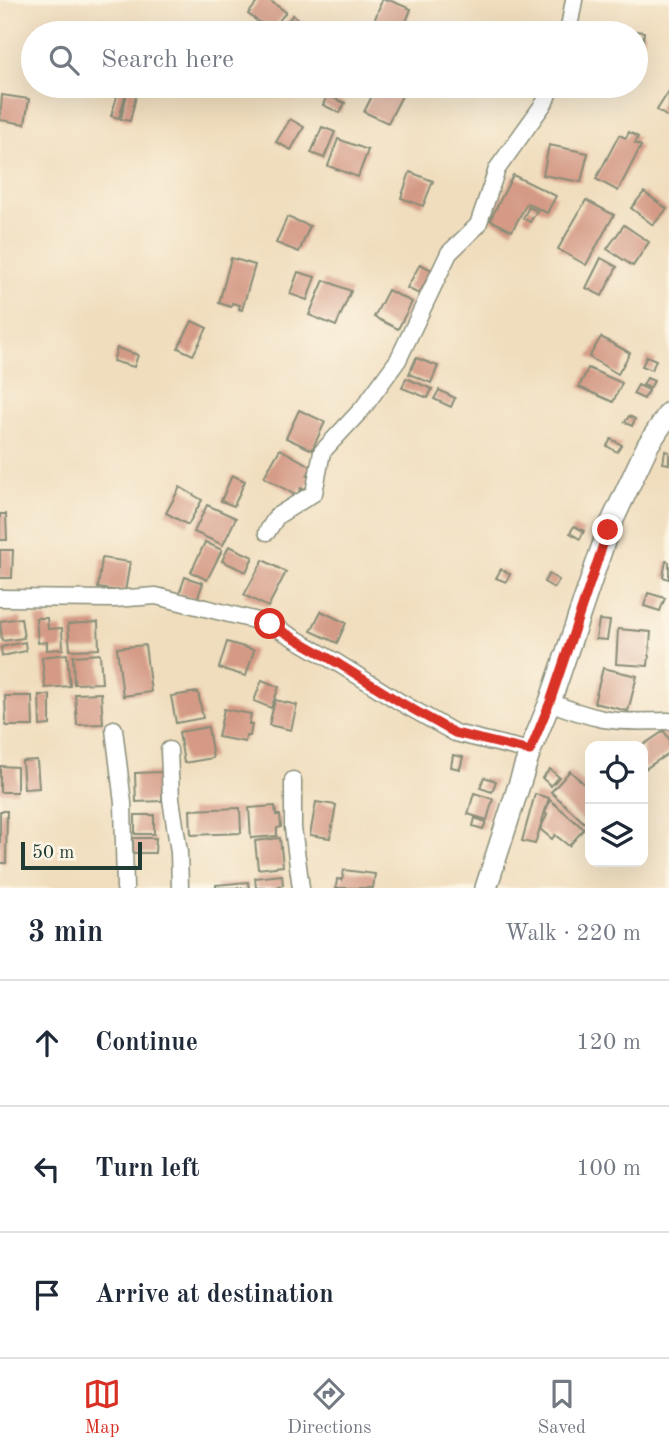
<!DOCTYPE html>
<html lang="en">
<head>
<meta charset="utf-8">
<style>
	body { margin:0; font-family:"Old Standard TT",serif; background:#f2f2f3; color:#1f2937 }
	.controls { position:absolute; right:21px; bottom:21px; display:grid; overflow:hidden; border-radius:14px; box-shadow:0 7px 28px #0002 }
	.controls button { width:63px; height:63px; display:grid; place-items:center; padding:0; border:0; border-bottom:2px solid #e0e1e3; background:#fff; color:#1f2937; font:35px sans-serif }
	.scale { position:absolute; left:21px; bottom:18px; width:121px; box-sizing:border-box; padding-left:7px; border:4px solid #1f3d34; border-top:0; font-size:19px; line-height:24px; white-space:nowrap; color:#1f3d34; -webkit-text-stroke:5px #fcf5e5; paint-order:stroke }
	.stop { position:absolute; width:21px; height:21px; margin:-16px; border:5px solid #d93025; border-radius:50%; background:#fff }
	.stop.end { background:#d93025; border-color:#fff; box-shadow:0 2px 7px #0008 }
	.list { margin:0; padding:0; list-style:none }
	h2 { display:flex; justify-content:space-between; align-items:center; height:91px; margin:0; padding:0 28px; font-size:30px }
	h2 small { font-size:23px; font-weight:400; color:#747a83 }
	.list li { display:grid; grid-template-columns:46px 1fr auto; gap:21px; align-items:center; box-sizing:border-box; height:126px; padding:0 28px; border-top:2px solid #e0e1e3 }
	.list b { display:block; font-size:26px; white-space:nowrap }
	.list em { font-size:23px; font-style:normal; color:#747a83 }
	.icon { flex:none; width:38px; height:38px; fill:none; stroke:currentColor; stroke-width:2; stroke-linecap:round; stroke-linejoin:round }
	.map { position:relative; flex:none; width:669px; height:888px; overflow:hidden }
	.search { position:absolute; background:#fff; box-shadow:0 7px 28px #0002; left:21px; right:21px; top:21px; height:77px; display:flex; align-items:center; gap:18px; box-sizing:border-box; padding:0 24px; border-radius:38px; color:#747a83; font-size:26px }
	.sheet { height:469px; background:#fff }
	nav { display:flex; justify-content:space-around; align-items:center; box-sizing:border-box; height:98px; border-top:2px solid #e0e1e3; background:#fff; font-size:19px; color:#747a83 }
	nav a { display:grid; justify-items:center; gap:4px }
	nav .on { color:#d93025 }
	.map>svg:first-child { display:block }
	.building { fill:#d49a85 }
	.lines { fill:none; stroke-linecap:round; stroke-linejoin:round }
	.street-casing { stroke:#888d78; stroke-width:19 }
	.secondary-casing { stroke:#888d78; stroke-width:24 }
	.street { stroke:#fff; stroke-width:16 }
	.secondary { stroke:#fff; stroke-width:21 }
	.route { stroke:#d93025; stroke-width:9 }
</style>
</head>
<body>
<div class="map">
<svg width="669" height="888" viewBox="0 0 669 888">
	<rect width="100%" height="100%" fill="#fcf5e5"/>
	<filter id="ink" filterUnits="userSpaceOnUse"><feTurbulence type="fractalNoise" baseFrequency=".0143" numOctaves="2"/><feDisplacementMap in="SourceGraphic" scale="14" xChannelSelector="R" yChannelSelector="G"/><feConvolveMatrix kernelMatrix="1 2 1 2 8 2 1 2 1" color-interpolation-filters="sRGB"/></filter>
	<filter id="wash" filterUnits="userSpaceOnUse"><feTurbulence type="fractalNoise" baseFrequency=".00686" numOctaves="4" result="noise"/><feDisplacementMap in="SourceGraphic" scale="28" xChannelSelector="R" yChannelSelector="G"/><feGaussianBlur stdDeviation="1.57" result="paint"/><feColorMatrix in="noise" values="0 0 0 0 0 0 0 0 0 0 0 0 0 0 0 0 0 1.4 0 .05"/><feComposite in="paint" operator="in"/></filter>
	<g filter="url(#wash)">
		<rect width="100%" height="100%" fill="#f0ddbd"/>
		<g id="blocks">
			<g class="building">
				<polygon points="259,0 269,0 286,12 271,31 248,14"/>
				<polygon points="382,0 389,0 411,9 402,33 388,33 372,27"/>
				<polygon points="293,15 310,30 307,33 294,33 284,25"/>
				<polygon points="603,29 634,31 634,33 603,33"/>
				<polygon points="636,31 644,32 641,62 636,61"/>
				<polygon points="120,86 128,86 119,118 111,116"/>
				<polygon points="377,86 407,86 388,123 364,112"/>
				<polygon points="128,89 137,92 130,121 121,119"/>
				<polygon points="669,91 669,118 657,110"/>
				<polygon points="2,95 29,99 25,124 0,120"/>
				<polygon points="327,95 345,103 340,113 323,105"/>
				<polygon points="290,119 304,127 291,150 276,142"/>
				<polygon points="322,127 335,132 324,158 311,153"/>
				<polygon points="629,132 638,137 635,143 641,146 618,191 596,179 619,135 626,138"/>
				<polygon points="338,139 368,150 358,177 328,166"/>
				<polygon points="549,145 588,153 581,182 543,175"/>
				<polygon points="410,172 433,181 423,206 401,198"/>
				<polygon points="513,175 556,196 547,213 527,203 512,231 490,220"/>
				<polygon points="644,192 667,209 653,225 631,208"/>
				<polygon points="586,200 614,215 586,265 558,249"/>
				<polygon points="529,207 537,211 530,222 523,218"/>
				<polygon points="287,217 310,226 299,252 276,243"/>
				<polygon points="624,225 649,242 633,266 607,249"/>
				<polygon points="231,258 255,265 242,310 239,309 240,305 232,303 231,307 219,303"/>
				<polygon points="601,258 617,267 602,296 586,288"/>
				<polygon points="420,264 432,270 419,294 407,288"/>
				<polygon points="298,272 315,277 307,300 290,294"/>
				<polygon points="324,280 351,291 336,326 309,315"/>
				<polygon points="388,290 412,302 398,329 374,317"/>
				<polygon points="192,321 207,328 193,355 178,348"/>
				<polygon points="601,337 630,353 618,374 589,357"/>
				<polygon points="117,348 138,355 134,367 113,361"/>
				<polygon points="647,356 656,360 652,370 642,366"/>
				<polygon points="416,358 438,366 431,383 409,374"/>
				<polygon points="588,368 622,383 613,402 579,387"/>
				<polygon points="406,378 432,389 428,398 402,388"/>
				<polygon points="647,378 654,381 650,388 643,385"/>
				<polygon points="638,385 649,390 644,399 633,394"/>
				<polygon points="439,390 455,398 451,407 434,399"/>
				<polygon points="299,410 325,422 312,450 286,438"/>
				<polygon points="629,416 635,419 632,426 625,422"/>
				<polygon points="611,439 622,445 617,452 607,446"/>
				<polygon points="280,449 312,467 307,476 311,478 305,490 301,488 297,496 264,477"/>
				<polygon points="665,451 669,452 669,464 663,463"/>
				<polygon points="232,475 245,481 234,506 221,501"/>
				<polygon points="180,487 202,500 188,525 166,513"/>
				<polygon points="207,505 236,518 223,545 194,532"/>
				<polygon points="0,514 6,514 7,540 0,540"/>
				<polygon points="574,526 584,531 580,539 570,533"/>
				<polygon points="205,542 222,550 207,580 191,572"/>
				<polygon points="229,546 253,557 246,572 222,561"/>
				<polygon points="0,550 13,550 12,578 0,578"/>
				<polygon points="102,558 130,562 125,592 98,588"/>
				<polygon points="263,560 286,572 268,607 244,595"/>
				<polygon points="666,561 669,562 669,579 663,577"/>
				<polygon points="501,569 510,574 506,582 496,578"/>
				<polygon points="549,574 559,580 554,588 544,582"/>
				<polygon points="185,577 203,583 197,600 179,594"/>
				<polygon points="648,593 665,598 660,611 644,606"/>
				<polygon points="321,611 346,623 337,643 311,631"/>
				<polygon points="21,618 24,638 2,641 0,621"/>
				<polygon points="36,618 47,618 48,629 62,628 63,649 47,650 47,642 38,643"/>
				<polygon points="599,620 610,621 607,640 596,639"/>
				<polygon points="98,622 99,649 70,650 68,624"/>
				<polygon points="618,629 651,632 648,666 616,664"/>
				<polygon points="25,642 26,651 2,656 1,647"/>
				<polygon points="227,642 254,650 246,676 219,668"/>
				<polygon points="145,645 151,692 123,696 117,648"/>
				<polygon points="67,654 70,686 45,688 42,657"/>
				<polygon points="100,654 102,683 74,684 73,656"/>
				<polygon points="603,668 637,676 628,711 594,703"/>
				<polygon points="262,680 279,687 271,708 254,701"/>
				<polygon points="198,692 203,718 176,723 171,696"/>
				<polygon points="101,693 103,724 77,725 75,694"/>
				<polygon points="39,695 50,695 50,725 40,726"/>
				<polygon points="5,696 32,696 33,726 6,726"/>
				<polygon points="275,700 297,705 291,730 269,725"/>
				<polygon points="224,709 251,714 249,724 252,724 250,736 246,736 245,742 218,737"/>
				<polygon points="208,727 213,758 184,763 179,732"/>
				<polygon points="664,731 669,739 669,753 645,769 643,766 643,745"/>
				<polygon points="453,755 463,757 460,769 451,767"/>
				<polygon points="37,760 39,788 24,789 22,761"/>
				<polygon points="0,766 17,767 17,792 0,792"/>
				<polygon points="550,769 559,777 551,786 542,778"/>
				<polygon points="570,771 590,789 590,828 551,792"/>
				<polygon points="162,772 162,801 136,802 135,773"/>
				<polygon points="484,777 496,781 492,792 480,788"/>
				<polygon points="474,793 493,799 487,820 468,814"/>
				<polygon points="535,794 549,798 535,844 522,841"/>
				<polygon points="550,800 584,829 569,846 555,835 552,839 540,829 547,815 545,813"/>
				<polygon points="316,802 336,805 330,838 310,835"/>
				<polygon points="275,806 276,815 280,815 281,827 277,828 277,836 251,838 249,808"/>
				<polygon points="240,808 241,833 191,835 190,810"/>
				<polygon points="0,811 7,811 6,863 0,863"/>
				<rect x="135" y="815" width="19" height="19"/>
				<polygon points="475,818 486,822 483,829 473,826"/>
				<polygon points="133,838 156,838 155,853 133,853"/>
				<polygon points="280,838 283,866 258,869 255,841"/>
				<polygon points="344,870 375,874 373,888 336,888 337,879 342,880"/>
				<polygon points="282,875 283,885 279,886 280,888 256,888 255,878"/>
				<polygon points="248,882 249,888 216,888 216,885"/>
			</g>
		</g>
	</g>
	<g filter="url(#ink)">
		<use href="#blocks" fill-opacity="0" stroke="#888d78" stroke-width="2"/>
		<g class="lines">
			<defs>
				<g id="street">
					<polyline points="568,33 574,0"/>
					<polyline points="267,532 277,516 314,493 322,452 363,408 398,360 449,253 478,225 497,169 545,102 551,86"/>
					<polyline points="0,598 114,599 156,596 270,624 339,664 400,702 455,733 530,751"/>
					<path d="M550,702c17,7 35,13 53,17 22,4 44,2 66,2"/>
					<polyline points="114,729 123,803 125,888"/>
					<polyline points="169,750 171,799 179,852 180,888"/>
					<polyline points="293,780 293,828 301,888"/>
				</g>
				<polyline id="secondary" points="486,888 530,751 550,702 608,530 648,445 669,413"/>
			</defs>
			<use href="#street" class="street-casing"/>
			<use href="#secondary" class="secondary-casing"/>
			<use href="#street" class="street"/>
			<use href="#secondary" class="secondary"/>
		</g>
	</g>
	<g class="lines" filter="url(#ink)">
		<polyline class="route" points="270,624 339,664 400,702 455,733 530,751 550,702 608,530"/>
	</g>
</svg>
<div class="controls">
<button><svg class="icon" aria-label="locate" viewBox="0 0 24 24"><circle cx="12" cy="12" r="6"/><path d="M12 2v4M12 18v4M2 12h4M18 12h4"/></svg></button>
<button><svg class="icon" aria-label="layers" viewBox="0 0 24 24"><path d="M12 4l9 5-9 5-9-5zM3 14l9 5 9-5"/></svg></button>
</div>
<div class="scale">50 m</div>
<div class="stop" style="left:270px;top:624px"></div>
<div class="stop end" style="left:608px;top:530px"></div>
<div class="search"><svg class="icon" aria-label="search" viewBox="0 0 24 24"><circle cx="10" cy="10" r="6"/><path d="M15 15l6 6"/></svg>Search here</div>
</div>
<section class="sheet">
<h2>3 min<small>Walk · 220 m</small></h2>
<ul class="list">
<li><svg class="icon" aria-label="ahead" viewBox="0 0 24 24"><path d="M12 20V5M6 11l6-6 6 6"/></svg><div><b>Continue</b></div><em>120 m</em></li>
<li><svg class="icon" aria-label="left" viewBox="0 0 24 24"><path d="M17 20v-9H6M10 6l-5 5 5 5"/></svg><div><b>Turn left</b></div><em>100 m</em></li>
<li><svg class="icon" aria-label="arrive" viewBox="0 0 24 24"><path d="M6 21V4h12l-3 4 3 4H6"/></svg><div><b>Arrive at destination</b></div></li>
</ul>
</section>
<nav>
<a class="on"><svg class="icon" aria-label="map" viewBox="0 0 24 24"><path d="M3 6l6-2 6 2 6-2v14l-6 2-6-2-6 2zM9 4v14M15 6v14"/></svg>Map</a>
<a><svg class="icon" aria-label="directions" viewBox="0 0 24 24"><path d="M12 3l9 9-9 9-9-9zM9 14v-3h6M13 9l2 2-2 2"/></svg>Directions</a>
<a><svg class="icon" aria-label="saved" viewBox="0 0 24 24"><path d="M7 4h10v16l-5-4-5 4z"/></svg>Saved</a>
</nav>
</body>
</html>
